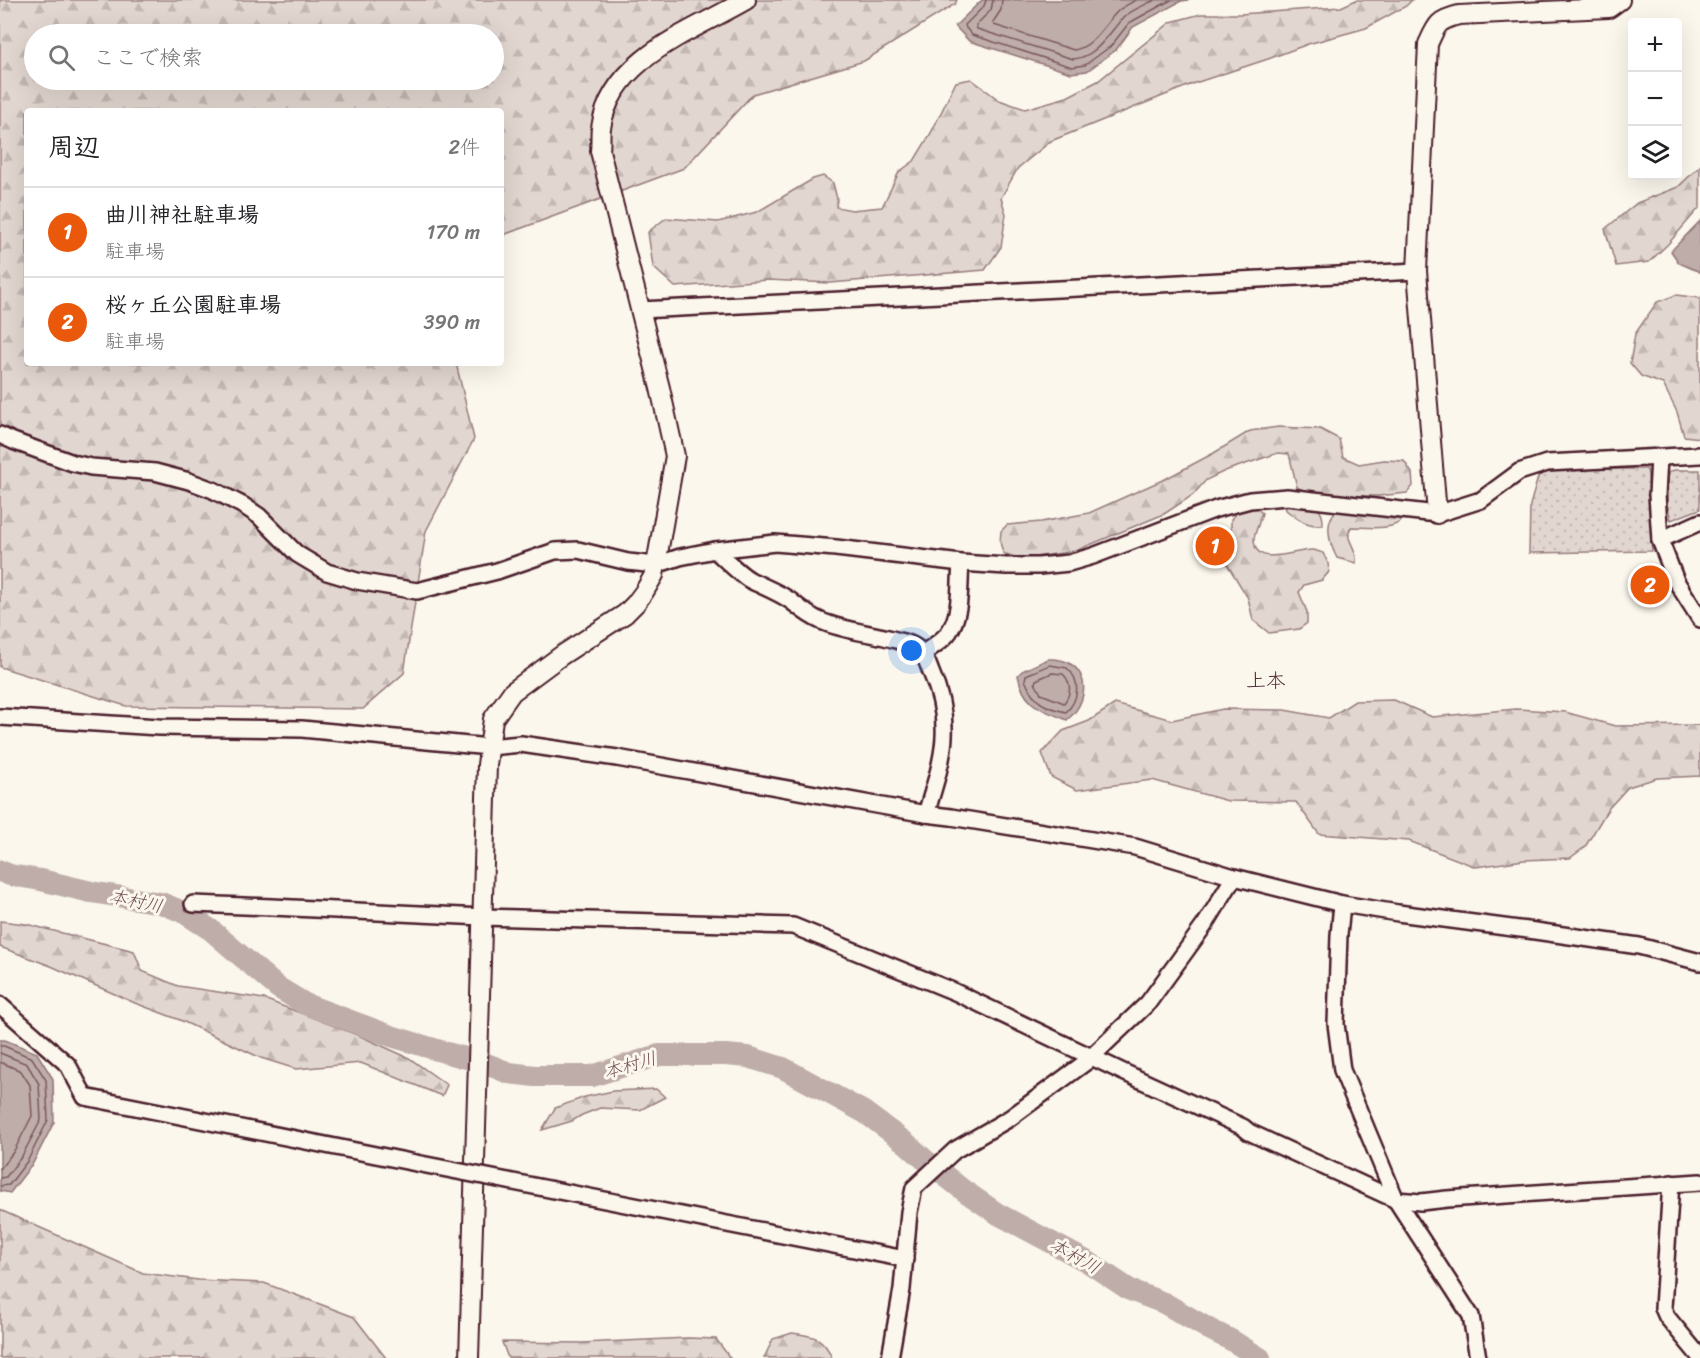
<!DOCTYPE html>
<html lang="ja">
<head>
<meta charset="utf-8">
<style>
	body { margin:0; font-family:Sriracha,"Klee One",sans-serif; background:#f2f2f2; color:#202124 }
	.controls { position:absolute; right:18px; top:18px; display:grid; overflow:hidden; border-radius:6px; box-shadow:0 6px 24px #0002 }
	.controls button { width:54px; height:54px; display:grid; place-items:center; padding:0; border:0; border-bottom:2px solid #e0e0e0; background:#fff; color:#202124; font:30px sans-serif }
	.you { position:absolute; left:912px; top:651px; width:21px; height:21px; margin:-15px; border:4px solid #fff; border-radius:50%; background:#1a73e8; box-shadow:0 0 0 9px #1a73e833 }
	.badge { display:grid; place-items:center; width:39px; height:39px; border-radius:50%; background:#ea580c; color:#fff; font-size:20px; font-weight:700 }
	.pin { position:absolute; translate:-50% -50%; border:3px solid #fff; box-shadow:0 2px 6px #0006 }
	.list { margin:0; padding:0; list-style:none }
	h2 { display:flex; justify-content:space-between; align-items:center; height:78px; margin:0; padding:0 24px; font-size:26px }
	h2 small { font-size:20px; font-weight:400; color:#757577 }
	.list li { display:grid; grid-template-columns:39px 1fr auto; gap:18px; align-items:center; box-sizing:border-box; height:90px; padding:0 24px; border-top:2px solid #e0e0e0 }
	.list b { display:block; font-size:22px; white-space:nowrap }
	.list p { margin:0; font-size:20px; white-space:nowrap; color:#757577 }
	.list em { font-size:20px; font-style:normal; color:#757577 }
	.icon { flex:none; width:33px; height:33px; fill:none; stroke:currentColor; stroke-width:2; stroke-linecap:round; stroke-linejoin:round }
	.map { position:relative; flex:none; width:1700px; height:1358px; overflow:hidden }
	.search { position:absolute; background:#fff; box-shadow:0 6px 24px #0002; left:24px; top:24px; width:480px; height:66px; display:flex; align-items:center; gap:15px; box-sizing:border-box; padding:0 21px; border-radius:33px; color:#757577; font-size:22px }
	.panel { position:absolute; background:#fff; box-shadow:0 6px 24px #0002; left:24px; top:108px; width:480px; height:258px; border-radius:6px }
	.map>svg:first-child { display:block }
	.green { fill:url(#green-dots); stroke:#967b7e; stroke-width:1.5 }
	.forest { fill:url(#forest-firs); stroke:#967b7e; stroke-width:1.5; fill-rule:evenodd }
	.water { fill:#bfadaa; stroke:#907477; stroke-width:1.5 }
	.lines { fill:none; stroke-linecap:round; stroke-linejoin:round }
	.shore { stroke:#79585e; stroke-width:1.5 }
	.river { stroke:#bfadaa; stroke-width:22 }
	.minor-casing { stroke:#4a1f2b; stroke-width:20 }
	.tertiary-casing { stroke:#4a1f2b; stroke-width:22 }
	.minor { stroke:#fbf7ec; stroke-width:15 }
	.tertiary { stroke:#fbf7ec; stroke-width:18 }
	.minor-bridge-casing { stroke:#4a1f2b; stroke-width:20; stroke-linecap:butt }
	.minor-bridge { stroke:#fbf7ec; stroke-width:15 }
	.labels { text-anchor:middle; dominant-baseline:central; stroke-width:6; stroke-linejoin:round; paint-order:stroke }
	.water-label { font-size:18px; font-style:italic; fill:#6d4a51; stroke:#fbf7ec }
	.quarter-label { font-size:20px; fill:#4a1f2b; stroke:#fbf7ec }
</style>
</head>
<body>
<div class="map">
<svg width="1700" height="1358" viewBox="0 0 1700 1358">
	<defs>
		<pattern id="green-dots" width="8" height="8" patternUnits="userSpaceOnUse" patternTransform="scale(1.5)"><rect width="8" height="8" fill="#e2d7d0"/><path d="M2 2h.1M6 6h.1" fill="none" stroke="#c3b8b3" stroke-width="1.8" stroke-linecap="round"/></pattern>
		<pattern id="forest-firs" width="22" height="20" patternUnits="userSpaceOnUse" patternTransform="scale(1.5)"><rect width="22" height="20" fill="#e2d7d0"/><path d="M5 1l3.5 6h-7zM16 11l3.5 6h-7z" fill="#c3b8b3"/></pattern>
	</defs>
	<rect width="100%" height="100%" fill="#fbf7ec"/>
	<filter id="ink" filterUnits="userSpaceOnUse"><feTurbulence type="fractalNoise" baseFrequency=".0167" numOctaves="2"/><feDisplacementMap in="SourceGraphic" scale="12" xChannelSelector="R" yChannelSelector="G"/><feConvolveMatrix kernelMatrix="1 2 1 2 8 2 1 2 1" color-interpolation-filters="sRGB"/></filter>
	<g filter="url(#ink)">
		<g class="green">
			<path d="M1568,469h79c4,27 2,54 5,82l-123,2 1,-48 9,-31z"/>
			<polygon points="1674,470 1700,470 1700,509 1671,520 1667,504 1668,473"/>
		</g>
		<g class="forest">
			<path d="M0,0h957l-2,4 -91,57 -111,33 -69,74 -178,66 -5,6v-129h-474v252h429l18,76 -48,92 -22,142 -41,36 -237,-3 -126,-39zM34,34h460v46h-460z"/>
			<polygon points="1356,0 1412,0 1406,6 1366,28 1308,44 1268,59 1195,83 1051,141 1018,168 1001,198 1006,214 1001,247 985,270 830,283 768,280 675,287 653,267 648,232 666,218 718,222 757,212 813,179 823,176 833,183 837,199 836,207 852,210 882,207 899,172 914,161 931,133 956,82 971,79 999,100 1025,109 1067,97 1098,81 1171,22 1201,14 1240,14 1341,7"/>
			<polygon points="1700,166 1700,207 1668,244 1649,262 1616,266 1605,229 1637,203 1678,187"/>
			<polygon points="1676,295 1700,298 1700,438 1684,436 1677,412 1663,384 1641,376 1630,363 1635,334 1657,302"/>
			<polygon points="1278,427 1320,429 1339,439 1343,457 1359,464 1384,460 1404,461 1412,473 1413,486 1407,493 1378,496 1311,495 1297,487 1289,454 1278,453 1225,471 1206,480 1193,495 1164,514 1075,551 1021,559 1003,553 1000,542 1001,531 1007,525 1041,522 1089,513 1167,478 1214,453 1250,431"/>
			<path d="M1300,502c14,2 24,6 23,23 -15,2 -28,-7 -38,-16l3,-4z"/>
			<path d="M1254,506l8,7c-2,9 -8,20 -8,27 1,30 45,8 60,10 3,1 6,2 9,3l5,10 1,9 -7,8 -18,5 -5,7 8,20v11l-8,6 -30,4 -16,-13 -5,-22 -21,-34v-15l4,-10v-20l9,-10z"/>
			<path d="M1341,508l60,6 1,6c-9,11 -37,7 -51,7 -8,13 7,19 5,36l-19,-5c-8,-15 -15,-40 4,-50z"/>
			<polygon points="1394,700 1432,717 1516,709 1565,712 1615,726 1700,725 1700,776 1657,778 1628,787 1608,809 1585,847 1570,858 1524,860 1476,867 1409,841 1319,834 1296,802 1228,801 1152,780 1077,790 1051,777 1042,753 1063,731 1089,721 1115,704 1172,720 1223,709 1284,710 1329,718 1355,701"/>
			<polygon points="0,921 26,924 134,951 142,971 178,986 264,999 360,1036 409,1058 447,1085 442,1096 361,1063 296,1069 261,1058 180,1020 135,1003 51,966 0,947"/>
			<polygon points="656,1089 665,1097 640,1110 600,1108 582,1115 572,1121 542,1130 555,1108 585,1097 613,1091"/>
			<polygon points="0,1210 143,1273 198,1280 264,1283 354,1317 386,1358 0,1358"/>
			<path d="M792,1333c21,3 31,3 40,25h-68l9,-19z"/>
			<polygon points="688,1338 716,1339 730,1358 508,1358 502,1342 582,1343"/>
		</g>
		<g class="water">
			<polygon points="982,0 1189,0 1181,1 1133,27 1116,50 1087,71 1071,73 969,41 955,26"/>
			<polygon points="1700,221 1700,272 1679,263 1671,251"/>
			<path d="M1048,659c31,-2 45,25 29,50 -2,4 -7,8 -10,11 -26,-11 -43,-13 -49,-45l4,-4z"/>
			<polygon points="0,1040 5,1040 37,1053 53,1079 54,1122 33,1163 10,1193 0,1191"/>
		</g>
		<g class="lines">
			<g class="shore">
				<polyline points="986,0 984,6 965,25 966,28 972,35 1072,67 1085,65 1111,46 1129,23 1171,0"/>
				<path d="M993,0l-2,10 -15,15 1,4 96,30c24,-2 35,-25 49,-40 8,-9 23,-14 33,-19"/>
				<path d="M1002,0l-1,10 -8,12 1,3 80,25c19,-3 30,-25 42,-37 5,-6 13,-9 20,-13"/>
				<path d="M1050,665l17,3c14,12 12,32 -1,44 -23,-5 -32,-10 -41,-32l1,-5z"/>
				<path d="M1052,673l11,1c9,9 8,20 1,29l-23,-9 -6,-11 1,-3z"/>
				<polyline points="0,1046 4,1046 32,1058 46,1080 48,1120 28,1160 9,1185 0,1186"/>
				<polyline points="0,1053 27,1064 39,1084 41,1120 22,1156 6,1177 0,1178"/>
				<polyline points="0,1062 21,1071 30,1085 32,1116 14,1151 0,1169"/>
			</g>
			<polyline class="river" points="0,871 10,875 41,880 91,892 161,903 183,912 211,930 277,987 305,1004 391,1036 444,1052 484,1063 509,1073 535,1076 592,1076 659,1055 726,1055 748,1057 783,1068 864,1112 906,1143 924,1159 963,1190 998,1214 1088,1262 1130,1290 1164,1303 1209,1329 1231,1340 1260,1358"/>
			<defs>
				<g id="minor">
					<polyline points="640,310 1417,271"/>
					<polyline points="0,435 13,441 73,463 91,467 155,472 189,481 213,490 244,506 259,516 297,554 327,572 357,581 417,591 497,571 555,551 578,550 628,562 656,565 680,557 715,550 775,543 836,548 961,563 1006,566 1039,566 1069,563 1093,556 1216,509 1250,500 1287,497 1437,514 1481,500 1519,472 1547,463 1700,455"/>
					<polyline points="1659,457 1657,495 1660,540 1676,581 1700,619"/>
					<polyline points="1660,540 1700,522"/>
					<path d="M715,550c11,10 23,23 35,30 14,7 28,12 41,21 10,8 18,15 30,20 23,10 51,12 75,19 6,2 13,3 18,6 10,5 13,16 17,26 24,54 11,89 -5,142"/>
					<path d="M923,654c8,-7 20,-13 26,-22 13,-19 10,-47 12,-69"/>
					<polyline points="0,717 159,727 302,729 489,747 521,744 617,758 926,814 951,817 1135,847 1234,877 1342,904 1398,913 1535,931 1639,946 1700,962"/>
					<polyline points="193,904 272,907 483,917 793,926 955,992 1121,1071 1243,1127 1249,1132 1396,1200 1421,1202 1447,1199 1700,1182"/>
					<polyline points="1342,904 1339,935 1336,1024 1342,1070 1396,1200 1471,1316 1478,1358"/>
					<polyline points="0,1005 68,1065 85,1097 416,1163"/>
					<polyline points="498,1179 905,1259"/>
					<polyline points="1671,1183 1663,1308 1667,1317 1700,1357"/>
					<polyline points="890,1358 902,1289 909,1212 914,1188 955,1150 1010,1118 1086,1062 1148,1003 1206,923 1234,877"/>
				</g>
				<g id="tertiary">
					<path d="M1437,514l-20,-243 11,-227c9,-20 10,-24 31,-29l150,-7 11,-8"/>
					<path d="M469,1358l18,-593 6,-46 19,-27 50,-37 63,-41 10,-10 9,-12 10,-17 2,-10 19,-109 -15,-68 -60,-237c1,-8 0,-16 1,-23 10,-70 92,-97 145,-128"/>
				</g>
			</defs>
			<use href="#minor" class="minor-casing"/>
			<use href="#tertiary" class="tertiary-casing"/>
			<use href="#minor" class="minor"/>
			<use href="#tertiary" class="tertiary"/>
			<defs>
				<polyline id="minor-bridge" points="416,1163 498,1179"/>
			</defs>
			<use href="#minor-bridge" class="minor-bridge-casing"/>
			<use href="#minor-bridge" class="minor-bridge"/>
		</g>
	</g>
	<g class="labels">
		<g class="water-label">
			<text transform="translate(136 901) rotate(12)">本村川</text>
			<text transform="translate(630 1065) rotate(-16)">本村川</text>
			<text transform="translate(1075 1256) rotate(29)">本村川</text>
		</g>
		<g class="quarter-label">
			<text x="1266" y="680">上本</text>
		</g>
	</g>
</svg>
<div class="controls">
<button>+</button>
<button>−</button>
<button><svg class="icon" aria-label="layers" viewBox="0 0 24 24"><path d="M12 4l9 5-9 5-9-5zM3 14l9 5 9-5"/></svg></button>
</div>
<div class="you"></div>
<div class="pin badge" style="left:1215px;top:546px">1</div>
<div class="pin badge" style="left:1650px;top:585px">2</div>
<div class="search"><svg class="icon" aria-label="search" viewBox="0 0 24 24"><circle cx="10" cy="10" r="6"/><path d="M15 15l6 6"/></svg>ここで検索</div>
<section class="panel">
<h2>周辺<small>2件</small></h2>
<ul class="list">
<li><span class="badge">1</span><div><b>曲川神社駐車場</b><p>駐車場</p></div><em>170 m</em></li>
<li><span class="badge">2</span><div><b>桜ヶ丘公園駐車場</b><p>駐車場</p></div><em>390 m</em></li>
</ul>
</section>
</div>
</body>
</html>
